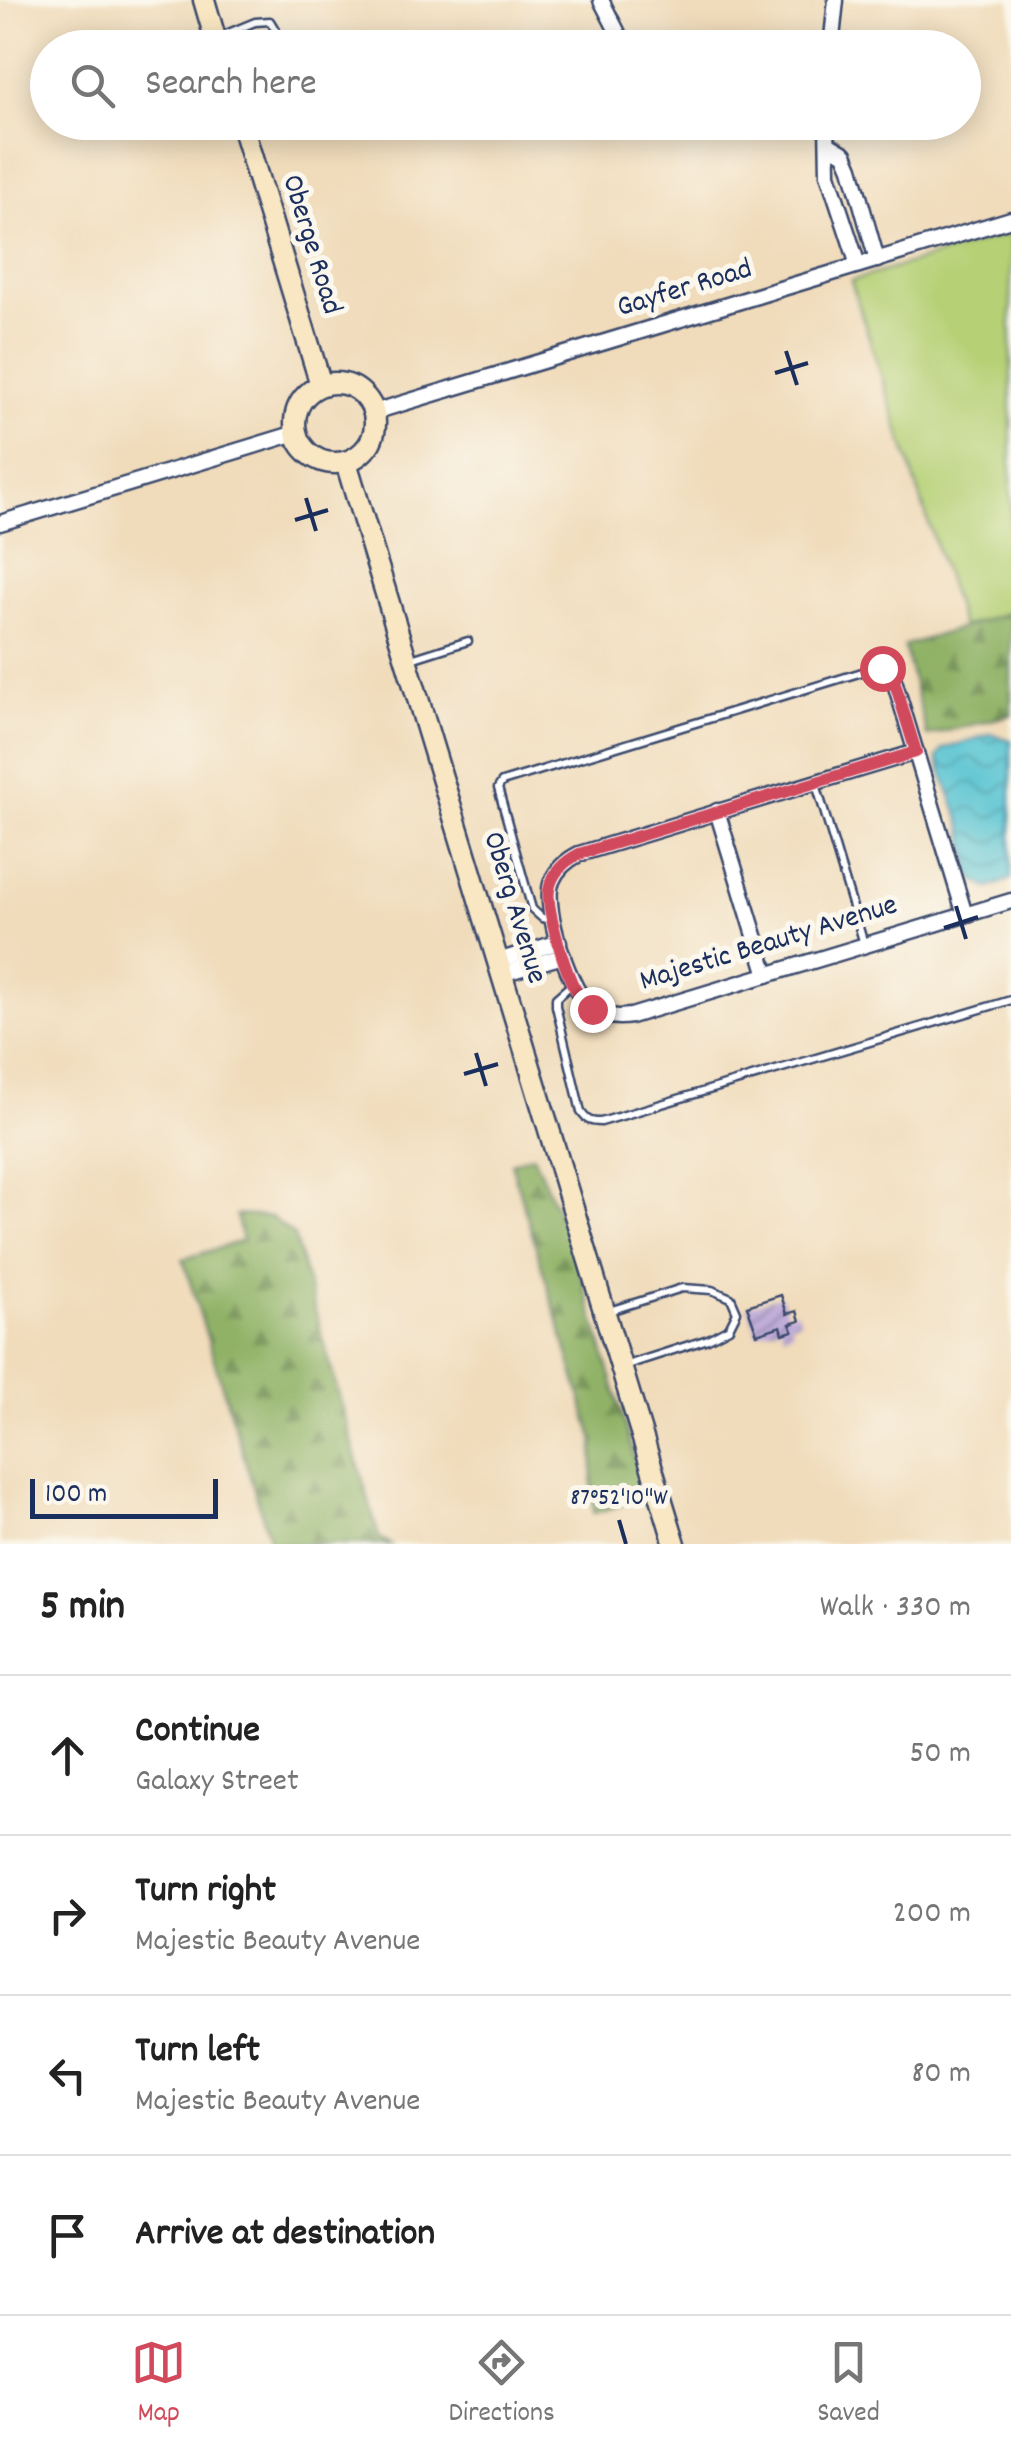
<!DOCTYPE html>
<html lang="en">
<head>
<meta charset="utf-8">
<style>
	body { margin:0; font-family:Dekko,sans-serif; background:#f2f2f2; color:#222 }
	.scale { position:absolute; left:30px; bottom:25px; width:188px; box-sizing:border-box; padding-left:10px; border:5px solid #1b2f5e; border-top:0; font-size:28px; line-height:35px; white-space:nowrap; color:#1b2f5e; -webkit-text-stroke:8px #fbf7ec; paint-order:stroke }
	.stop { position:absolute; width:30px; height:30px; margin:-22px; border:8px solid #d1495b; border-radius:50%; background:#fff }
	.stop.end { background:#d1495b; border-color:#fff; box-shadow:0 2px 10px #0008 }
	.list { margin:0; padding:0; list-style:none }
	h2 { display:flex; justify-content:space-between; align-items:center; height:130px; margin:0; padding:0 40px; font-size:42px }
	h2 small { font-size:32px; font-weight:400; color:#767676 }
	.list li { display:grid; grid-template-columns:65px 1fr auto; gap:30px; align-items:center; box-sizing:border-box; height:160px; padding:0 40px; border-top:2px solid #e0e0e0 }
	.list b { display:block; font-size:38px; white-space:nowrap }
	.list p { margin:0; font-size:32px; white-space:nowrap; color:#767676 }
	.list em { font-size:32px; font-style:normal; color:#767676 }
	.icon { flex:none; width:55px; height:55px; fill:none; stroke:currentColor; stroke-width:2; stroke-linecap:round; stroke-linejoin:round }
	.map { position:relative; flex:none; width:1011px; height:1544px; overflow:hidden }
	.search { position:absolute; background:#fff; box-shadow:0 5px 25px #0003; left:30px; right:30px; top:30px; height:110px; display:flex; align-items:center; gap:25px; box-sizing:border-box; padding:0 35px; border-radius:55px; color:#767676; font-size:38px }
	.sheet { height:770px; background:#fff }
	nav { display:flex; justify-content:space-around; align-items:center; box-sizing:border-box; height:140px; border-top:2px solid #e0e0e0; background:#fff; font-size:28px; color:#767676 }
	nav a { display:grid; justify-items:center; gap:5px }
	nav .on { color:#d1495b }
	.map>svg:first-child { display:block }
	.green { fill:#b5d075; stroke:#68806a; stroke-width:2.5 }
	.forest { fill:url(#forest-firs); stroke:#567062; stroke-width:2.5 }
	.water { fill:url(#water-waves); stroke:#3a7a98; stroke-width:2.5 }
	.building { fill:url(#building-hatch) }
	.lines { fill:none; stroke-linecap:round; stroke-linejoin:round }
	.lane-casing { stroke:#3b496c; stroke-width:11 }
	.street-casing { stroke:#3b496c; stroke-width:19 }
	.secondary-casing { stroke:#3b496c; stroke-width:25 }
	.lane { stroke:#fff; stroke-width:6 }
	.street { stroke:#fff; stroke-width:14 }
	.secondary { stroke:#f9e7c3; stroke-width:20 }
	.route { stroke:#d1495b; stroke-width:12 }
	.ticks { fill:none; stroke:#1b2f5e; stroke-width:4 }
	.labels { text-anchor:middle; dominant-baseline:central; stroke-width:10; stroke-linejoin:round; paint-order:stroke }
	.street-label { font-size:30px; fill:#1b2f5e; stroke:#fbf7ec }
	.ticks-label { font-size:25px; text-anchor:middle; fill:#1b2f5e; stroke:#fbf7ec; stroke-width:10; stroke-linejoin:round; paint-order:stroke }
</style>
</head>
<body>
<div class="map">
<svg width="1011" height="1544" viewBox="0 0 1011 1544">
	<defs>
		<pattern id="forest-firs" width="22" height="20" patternUnits="userSpaceOnUse" patternTransform="scale(2.5)"><rect width="22" height="20" fill="#90b266"/><path d="M5 1l3.5 6h-7zM16 11l3.5 6h-7z" fill="#759157"/></pattern>
		<pattern id="water-waves" width="16" height="10" patternUnits="userSpaceOnUse" patternTransform="scale(2.5)"><rect width="16" height="10" fill="#58c4d2"/><path d="M0 5q4-4 8 0t8 0" fill="none" stroke="#48a0ae"/></pattern>
		<pattern id="building-hatch" width="6" height="6" patternUnits="userSpaceOnUse" patternTransform="scale(2.5)"><rect width="6" height="6" fill="#c1aeda"/><path d="M-1 1l2-2M0 6l6-6M5 7l2-2" fill="none" stroke="#9c8eb4"/></pattern>
	</defs>
	<rect width="100%" height="100%" fill="#fbf7ec"/>
	<filter id="ink" filterUnits="userSpaceOnUse"><feTurbulence type="fractalNoise" baseFrequency=".01" numOctaves="2"/><feDisplacementMap in="SourceGraphic" scale="20" xChannelSelector="R" yChannelSelector="G"/><feConvolveMatrix kernelMatrix="1 2 1 2 8 2 1 2 1" color-interpolation-filters="sRGB"/></filter>
	<filter id="wash" filterUnits="userSpaceOnUse"><feTurbulence type="fractalNoise" baseFrequency=".0048" numOctaves="4" result="noise"/><feDisplacementMap in="SourceGraphic" scale="40" xChannelSelector="R" yChannelSelector="G"/><feGaussianBlur stdDeviation="2.25" result="paint"/><feColorMatrix in="noise" values="0 0 0 0 0 0 0 0 0 0 0 0 0 0 0 0 0 1.4 0 .05"/><feComposite in="paint" operator="in"/></filter>
	<g filter="url(#wash)">
		<rect width="100%" height="100%" fill="#f0dbba"/>
		<polygon class="green" points="1011,233 1011,612 962,627 851,281"/>
		<g class="forest">
			<polygon points="1011,612 1011,715 927,736 904,646"/>
			<polygon points="533,1155 572,1244 646,1497 594,1513 592,1489 594,1441 511,1163"/>
			<polygon points="236,1215 271,1217 294,1236 379,1537 390,1544 271,1544 183,1259 242,1241"/>
		</g>
		<path class="water" d="M990,734l21,6v139l-22,9 -15,-8c-8,-18 -6,-36 -12,-54 -7,-23 -18,-45 -25,-68l6,-9z"/>
		<g id="blocks">
			<polygon class="building" points="781,1295 787,1314 797,1311 800,1321 790,1324 793,1331 783,1334 781,1326 757,1334 747,1306"/>
		</g>
	</g>
	<g filter="url(#ink)">
		<use href="#blocks" fill-opacity="0" stroke="#3b496c" stroke-width="2.5"/>
		<g class="lines">
			<defs>
				<g id="lane">
					<polyline points="221,36 255,22 270,21 276,31 277,48"/>
					<polyline points="408,660 468,641"/>
					<polyline points="816,784 864,944"/>
					<path d="M552,920l-10,-2 -10,-9 -34,-121 4,-6 370,-113c12,-1 15,1 22,11"/>
					<path d="M572,984l-16,14v8l25,106c6,9 10,10 20,10l410,-122"/>
					<polyline points="606,1312 682,1288 712,1290 731,1298 737,1312 729,1328 708,1339 627,1365"/>
				</g>
				<g id="street">
					<polyline points="601,0 622,41 629,48"/>
					<polyline points="831,48 836,0"/>
					<polyline points="827,122 828,174 858,265"/>
					<polyline points="828,144 845,154 851,168 877,260"/>
					<polyline points="374,412 1011,219"/>
					<polyline points="0,523 296,433"/>
					<polyline points="894,680 965,915"/>
					<path d="M916,752l-337,102c-12,6 -22,15 -27,27 -11,24 19,115 41,129 12,7 25,8 38,6l380,-115"/>
					<polyline points="717,811 767,975"/>
					<polyline points="498,961 559,942"/>
					<polyline points="502,974 563,956"/>
				</g>
				<g id="secondary">
					<polyline points="204,0 218,48"/>
					<polyline points="241,122 321,385"/>
					<circle cx="335" cy="423" r="40"/>
					<polyline points="346,462 675,1544"/>
				</g>
			</defs>
			<use href="#lane" class="lane-casing"/>
			<use href="#street" class="street-casing"/>
			<use href="#secondary" class="secondary-casing"/>
			<use href="#lane" class="lane"/>
			<use href="#street" class="street"/>
			<use href="#secondary" class="secondary"/>
		</g>
	</g>
	<g class="lines" filter="url(#ink)">
		<path class="route" d="M592,1009c-8,-8 -15,-15 -20,-26 -8,-18 -26,-74 -23,-93 3,-17 16,-29 30,-36l337,-102 -22,-72 -6,-10 -6,-2"/>
	</g>
	<path class="ticks" d="M786,351l11,34M775,373l33,-10M306,498l10,33M295,520l33,-10M956,906l10,33M944,928l34,-11M476,1053l10,33M464,1074l34,-10M619,1520l7,24"/>
	<g class="labels">
		<g class="street-label">
			<text transform="translate(310 245) rotate(73)">Oberge Road</text>
			<text transform="translate(685 290) rotate(-17)">Gayfer Road</text>
			<text transform="translate(513 908) rotate(73)">Oberg Avenue</text>
			<text transform="translate(769 945) rotate(-17)">Majestic Beauty Avenue</text>
		</g>
	</g>
	<g class="ticks-label">
		<text x="619" y="1504">87°52'10"W</text>
	</g>
</svg>
<div class="scale">100 m</div>
<div class="stop" style="left:882px;top:668px"></div>
<div class="stop end" style="left:592px;top:1009px"></div>
<div class="search"><svg class="icon" aria-label="search" viewBox="0 0 24 24"><circle cx="10" cy="10" r="6"/><path d="M15 15l6 6"/></svg>Search here</div>
</div>
<section class="sheet">
<h2>5 min<small>Walk · 330 m</small></h2>
<ul class="list">
<li><svg class="icon" aria-label="ahead" viewBox="0 0 24 24"><path d="M12 20V5M6 11l6-6 6 6"/></svg><div><b>Continue</b><p>Galaxy Street</p></div><em>50 m</em></li>
<li><svg class="icon" aria-label="right" viewBox="0 0 24 24"><path d="M7 20v-9h11M14 6l5 5-5 5"/></svg><div><b>Turn right</b><p>Majestic Beauty Avenue</p></div><em>200 m</em></li>
<li><svg class="icon" aria-label="left" viewBox="0 0 24 24"><path d="M17 20v-9H6M10 6l-5 5 5 5"/></svg><div><b>Turn left</b><p>Majestic Beauty Avenue</p></div><em>80 m</em></li>
<li><svg class="icon" aria-label="arrive" viewBox="0 0 24 24"><path d="M6 21V4h12l-3 4 3 4H6"/></svg><div><b>Arrive at destination</b></div></li>
</ul>
</section>
<nav>
<a class="on"><svg class="icon" aria-label="map" viewBox="0 0 24 24"><path d="M3 6l6-2 6 2 6-2v14l-6 2-6-2-6 2zM9 4v14M15 6v14"/></svg>Map</a>
<a><svg class="icon" aria-label="directions" viewBox="0 0 24 24"><path d="M12 3l9 9-9 9-9-9zM9 14v-3h6M13 9l2 2-2 2"/></svg>Directions</a>
<a><svg class="icon" aria-label="saved" viewBox="0 0 24 24"><path d="M7 4h10v16l-5-4-5 4z"/></svg>Saved</a>
</nav>
</body>
</html>
